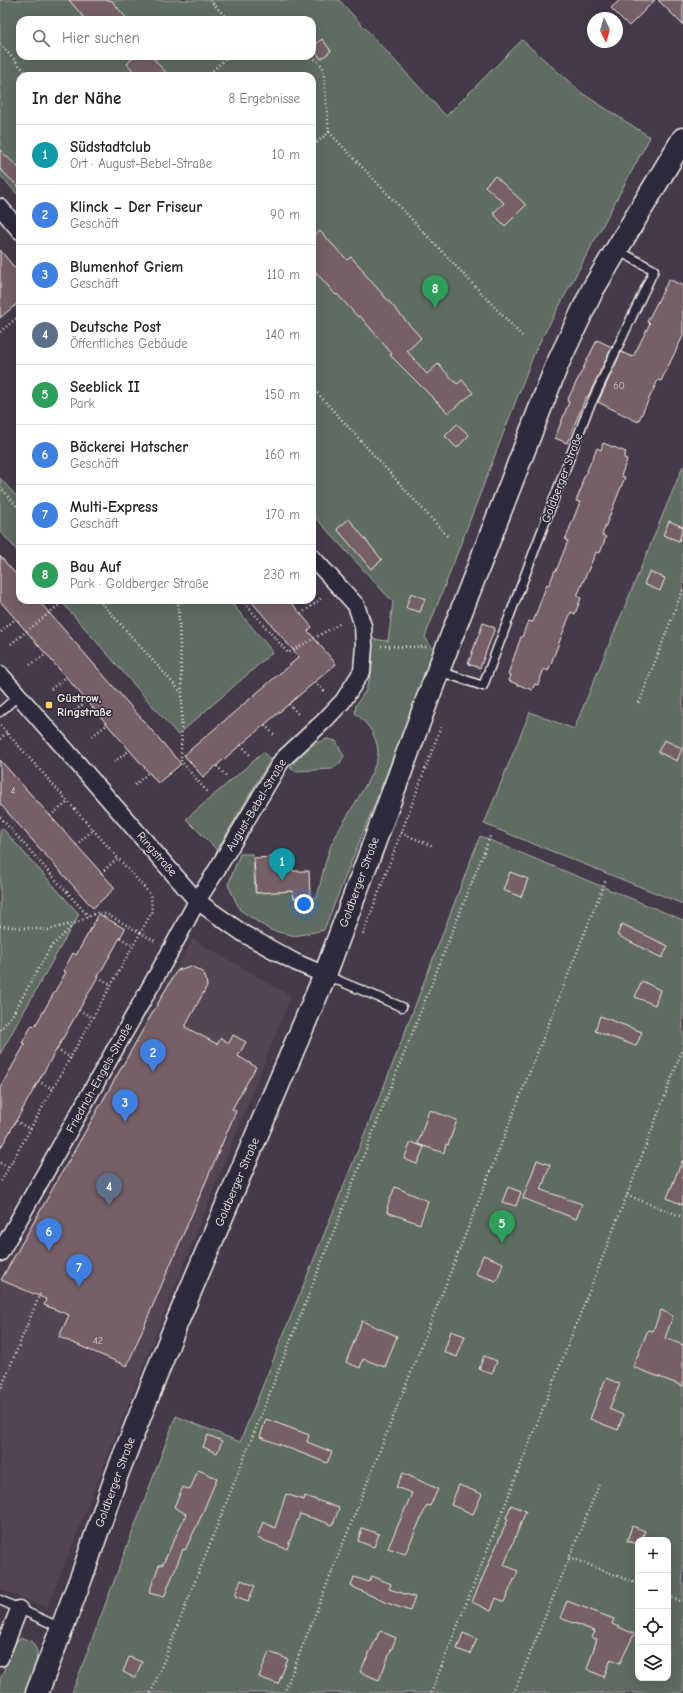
<!DOCTYPE html>
<html lang="de">
<head>
<meta charset="utf-8">
<style>
	body { margin:0; font-family:"Comic Neue",sans-serif; background:#f2f2f2; color:#222 }
	.controls { position:absolute; right:12px; bottom:12px; display:grid; overflow:hidden; border-radius:8px; box-shadow:0 4px 16px #0002 }
	.controls button { width:36px; height:36px; display:grid; place-items:center; padding:0; border:0; border-bottom:1px solid #e0e0e0; background:#fff; color:#222; font:20px sans-serif }
	.compass { position:absolute; left:587px; top:12px; width:36px; height:36px; border-radius:50%; background:#fff; box-shadow:0 4px 16px #0002; rotate:175deg }
	.you { position:absolute; left:304px; top:904px; width:14px; height:14px; margin:-10px; border:3px solid #fff; border-radius:50%; background:#1a73e8; box-shadow:0 0 0 6px #1a73e833 }
	.badge { display:grid; place-items:center; width:26px; height:26px; border-radius:50%; background:#7c3aed; color:#fff; font-size:13px; font-weight:700 }
	.pin { position:absolute; translate:-50% -33px; filter:drop-shadow(0 1px 2px #0008) }
	.pin::after { content:''; position:absolute; top:21px; width:14px; height:12px; background:inherit; clip-path:polygon(0 0,100% 0,50% 100%) }
	.list { margin:0; padding:0; list-style:none }
	h2 { display:flex; justify-content:space-between; align-items:center; height:52px; margin:0; padding:0 16px; font-size:17px }
	h2 small { font-size:13px; font-weight:400; color:#767676 }
	.list li { display:grid; grid-template-columns:26px 1fr auto; gap:12px; align-items:center; box-sizing:border-box; height:60px; padding:0 16px; border-top:1px solid #e0e0e0 }
	.list b { display:block; font-size:15px; white-space:nowrap }
	.list p { margin:0; font-size:13px; white-space:nowrap; color:#767676 }
	.list em { font-size:13px; font-style:normal; color:#767676 }
	.icon { flex:none; width:22px; height:22px; fill:none; stroke:currentColor; stroke-width:2; stroke-linecap:round; stroke-linejoin:round }
	.map { position:relative; flex:none; width:683px; height:1693px; overflow:hidden }
	.search { position:absolute; background:#fff; box-shadow:0 4px 16px #0002; left:16px; top:16px; width:300px; height:44px; display:flex; align-items:center; gap:10px; box-sizing:border-box; padding:0 14px; border-radius:12px; color:#767676; font-size:15px }
	.panel { position:absolute; background:#fff; box-shadow:0 4px 16px #0002; left:16px; top:72px; width:300px; height:532px; border-radius:12px }
	.map>svg:first-child { display:block }
	.built { fill:#534552 }
	.green { fill:#5f6c62; stroke:#aaaea5; fill-rule:evenodd }
	.building { fill:#765e66; stroke:#f4f1e8 }
	.lines { fill:none; stroke-linecap:round; stroke-linejoin:round }
	.lane-casing { stroke:#f4f1e8; stroke-width:11 }
	.street-casing { stroke:#f4f1e8; stroke-width:19 }
	.secondary-casing { stroke:#f4f1e8; stroke-width:25 }
	.path { stroke:#f4f1e8; stroke-width:2.5; stroke-dasharray:1 3; stroke-linecap:butt }
	.lane { stroke:#2f2a3d; stroke-width:8 }
	.street { stroke:#2f2a3d; stroke-width:16 }
	.secondary { stroke:#2f2a3d; stroke-width:22 }
	.poi-dot { fill:#ffd166; stroke:#2f2a3d; stroke-width:1.5 }
	.labels { text-anchor:middle; dominant-baseline:central; stroke-width:3; stroke-linejoin:round; paint-order:stroke }
	.number-label { font-size:10px; fill:#d4ccc8 }
	.street-label { font-size:12px; fill:#f4f1e8; stroke:#2f2a3d }
	.poi-label { font-size:12px; font-weight:bold; fill:#f4f1e8; stroke:#2f2a3d; text-anchor:start }
</style>
</head>
<body>
<div class="map">
<svg width="683" height="1693" viewBox="0 0 683 1693">
	<rect width="100%" height="100%" fill="#443a49"/>
	<filter id="ink" filterUnits="userSpaceOnUse"><feTurbulence type="fractalNoise" baseFrequency=".025" numOctaves="2"/><feDisplacementMap in="SourceGraphic" scale="8" xChannelSelector="R" yChannelSelector="G"/><feConvolveMatrix kernelMatrix="1 2 1 2 8 2 1 2 1" color-interpolation-filters="sRGB"/></filter>
	<g filter="url(#ink)">
		<polygon class="built" points="193,939 291,996 47,1608 0,1589 0,1278"/>
		<g class="green">
			<path d="M0,0h339l107,116 76,-76 61,54 67,43 -115,214 -110,286 10,16 -111,277 -29,6 -25,-6 -30,-20 -12,-25 12,-31h13l2,39 38,-2 1,7 23,-1c5,-18 8,-39 16,-56 9,-19 46,-71 45,-89 -1,-17 -11,-29 -23,-39l1,-8 10,-15 6,-19v-32l16,2 5,-39 -81,-88v-438h-292v121l-20,-22zM20,20h292v36h-292z"/>
			<polygon points="683,466 683,904 484,824 530,712 574,729"/>
			<polygon points="0,478 20,500 20,554 0,531"/>
			<polygon points="60,600 229,600 273,652 178,735"/>
			<path d="M328,739l8,2 8,15 -4,7 -8,6 -37,2 -5,-3c10,-13 21,-25 38,-29z"/>
			<polygon points="264,752 270,760 217,850 186,819"/>
			<polygon points="2,828 79,914 0,1054 0,830"/>
			<path d="M480,836l203,84v773h-611l104,-277 64,26 150,-371zM638,1540h30v138h-30z"/>
			<polygon points="21,1638 32,1641 37,1651 36,1665 25,1693 0,1693 0,1680 14,1643"/>
		</g>
		<g class="building">
			<polygon points="69,0 111,0 128,20 86,20"/>
			<polygon points="620,0 655,0 629,26 611,8"/>
			<polygon points="658,0 683,0 683,25"/>
			<polygon points="322,39 331,51 321,59 312,47"/>
			<polygon points="135,56 151,56 169,76 138,76 127,64"/>
			<polygon points="0,150 20,169 20,188 0,169"/>
			<polygon points="495,176 526,205 505,226 493,213 504,203 485,186"/>
			<polygon points="320,231 347,260 351,257 364,271 363,272 421,338 407,351 427,374 438,364 457,384 462,380 473,393 448,413 390,355 392,354 360,316 358,317 337,294 336,295 312,268 312,238"/>
			<polygon points="0,250 20,274 20,301 0,318"/>
			<polygon points="669,279 683,286 683,336 661,381 658,380 638,422 598,402 621,352 633,357 650,323 647,322"/>
			<polygon points="597,340 612,347 588,397 586,397 567,443 555,438 569,402 567,401"/>
			<polygon points="457,424 469,435 457,448 445,436"/>
			<polygon points="603,443 626,452 624,458 627,460 621,476 625,477 602,535 606,537 600,553 596,552 577,596 581,598 575,614 571,612 548,671 544,669 538,685 535,684 532,690 509,681 511,675 508,674 521,637 522,637 528,621 533,622 547,584 549,585 555,570 556,571 568,541 565,540 580,502 576,501 583,484 581,484 597,448 601,450"/>
			<polygon points="349,519 382,560 371,569 337,529"/>
			<polygon points="669,521 683,527 679,541 663,535"/>
			<polygon points="0,556 20,579 20,600 38,600 181,764 158,783 0,601"/>
			<polygon points="649,572 665,578 660,591 644,584"/>
			<polygon points="411,593 425,599 420,612 406,608"/>
			<polygon points="250,600 289,600 312,627 308,631 336,664 203,777 184,755 299,657"/>
			<polygon points="483,623 495,628 480,668 468,664"/>
			<polygon points="664,740 682,748 677,761 658,752"/>
			<polygon points="0,760 115,888 93,908 0,804"/>
			<polygon points="292,856 293,871 309,871 310,897 294,898 293,891 256,893 254,858"/>
			<polygon points="510,872 528,879 521,897 503,890"/>
			<polygon points="99,914 125,929 0,1149 0,1088 25,1044 22,1043 32,1025 35,1026 66,972 63,971 73,953 76,955"/>
			<polygon points="622,924 668,946 662,958 617,935"/>
			<polygon points="191,966 203,972 206,979 207,986 185,1027 217,1044 221,1038 229,1043 233,1035 246,1042 238,1056 256,1067 232,1109 236,1111 127,1366 59,1337 69,1315 44,1305 46,1299 1,1280 174,975 178,970"/>
			<polygon points="642,981 660,990 655,1005 635,997"/>
			<polygon points="600,1016 642,1032 636,1046 595,1031"/>
			<polygon points="429,1110 457,1120 448,1145 446,1144 444,1153 418,1144"/>
			<polygon points="411,1142 424,1147 417,1164 404,1159"/>
			<polygon points="537,1160 550,1165 541,1190 582,1204 576,1219 523,1198"/>
			<polygon points="682,1161 683,1161 683,1205 667,1198"/>
			<polygon points="395,1187 428,1201 420,1224 387,1212 388,1208 387,1207"/>
			<polygon points="508,1187 521,1192 516,1206 502,1202"/>
			<polygon points="483,1255 503,1263 497,1281 476,1274"/>
			<polygon points="661,1310 673,1316 665,1338 683,1345 683,1386 633,1367 648,1330 653,1331"/>
			<polygon points="362,1321 397,1336 385,1367 363,1359 360,1368 346,1362"/>
			<polygon points="451,1331 465,1336 457,1357 444,1352"/>
			<polygon points="484,1356 497,1361 492,1374 479,1369"/>
			<polygon points="606,1378 620,1384 609,1409 623,1415 618,1430 590,1419"/>
			<polygon points="266,1419 309,1435 307,1442 332,1452 327,1463 260,1437"/>
			<polygon points="208,1435 222,1441 217,1453 203,1447"/>
			<polygon points="198,1470 217,1478 200,1519 185,1550 183,1549 164,1597 149,1593 159,1565 161,1565 163,1564 186,1514 174,1507 183,1487 190,1490"/>
			<polygon points="403,1473 438,1489 430,1506 427,1505 405,1554 388,1548 412,1493 396,1487"/>
			<polygon points="459,1485 482,1494 473,1514 451,1505"/>
			<polygon points="286,1494 304,1500 305,1496 339,1508 333,1525 300,1514 287,1549 257,1538 263,1522 275,1528"/>
			<polygon points="511,1505 526,1511 504,1565 518,1571 504,1602 496,1598 491,1611 472,1602 508,1519 506,1518"/>
			<polygon points="632,1526 645,1531 641,1540 638,1540 638,1544 627,1541"/>
			<polygon points="362,1528 379,1534 374,1547 358,1541"/>
			<polygon points="372,1576 391,1584 389,1589 415,1597 410,1611 387,1603 351,1586 354,1577 369,1582"/>
			<polygon points="241,1580 255,1586 248,1601 235,1596"/>
			<polygon points="567,1601 614,1619 612,1624 634,1634 620,1663 611,1659 604,1677 587,1669 597,1639 592,1638 595,1631 560,1618"/>
			<polygon points="380,1631 396,1638 379,1680 360,1672"/>
			<polygon points="463,1633 477,1639 470,1654 457,1649"/>
			<polygon points="269,1652 288,1659 278,1684 259,1677"/>
			<polygon points="129,1657 142,1662 135,1678 123,1672"/>
		</g>
		<g class="lines">
			<defs>
				<g id="lane">
					<polyline points="439,671 483,686 587,412 654,270 617,250"/>
					<polyline points="0,712 19,695"/>
					<polyline points="325,975 402,1007"/>
					<polyline points="0,1600 61,1628"/>
				</g>
				<g id="street">
					<polyline points="0,207 20,231"/>
					<polyline points="0,674 197,901 244,934 295,962 325,975"/>
					<polyline points="0,1253 171,950 197,901 213,876 282,760 325,720 343,701 362,671 364,646 363,626 356,605 312,557"/>
					<polyline points="0,1658 19,1609"/>
				</g>
				<polyline id="secondary" points="37,1693 83,1573 117,1474 177,1322 325,975 438,671 557,365 593,289 683,139"/>
			</defs>
			<use href="#lane" class="lane-casing"/>
			<use href="#street" class="street-casing"/>
			<use href="#secondary" class="secondary-casing"/>
			<g class="path">
				<polyline points="210,0 228,20"/>
				<polyline points="0,44 29,76"/>
				<polyline points="312,56 323,67 329,132 312,147"/>
				<polyline points="207,76 228,56"/>
				<polyline points="329,132 522,336"/>
				<polyline points="14,306 20,313"/>
				<polyline points="0,332 20,315"/>
				<polyline points="312,387 449,538"/>
				<polyline points="0,487 20,510"/>
				<polyline points="99,600 181,692"/>
				<polyline points="178,600 182,693 181,761 208,793"/>
				<polyline points="242,600 288,653 341,623"/>
				<polyline points="301,614 323,597"/>
				<polyline points="1,632 15,619"/>
				<polyline points="11,644 65,600"/>
				<polyline points="381,646 426,647"/>
				<polyline points="30,665 46,654"/>
				<polyline points="315,682 326,693"/>
				<polyline points="51,689 66,677"/>
				<polyline points="639,703 683,589"/>
				<polyline points="289,704 299,715"/>
				<polyline points="72,713 87,701"/>
				<polyline points="0,725 151,895 152,912 0,1183"/>
				<polyline points="265,725 275,736"/>
				<polyline points="92,736 108,724"/>
				<polyline points="0,739 7,733"/>
				<polyline points="241,745 251,756"/>
				<polyline points="114,762 130,750"/>
				<polyline points="217,766 227,777"/>
				<polyline points="135,785 149,772"/>
				<polyline points="50,816 68,802"/>
				<polyline points="0,817 89,917"/>
				<polyline points="401,833 433,846"/>
				<polyline points="76,845 93,830"/>
				<polyline points="101,873 118,858"/>
				<polyline points="0,926 48,930 75,923 99,912 108,915 157,942"/>
				<polyline points="363,934 438,735 441,725"/>
				<polyline points="120,938 134,946"/>
				<polyline points="98,977 112,985"/>
				<polyline points="79,1010 93,1018"/>
				<polyline points="0,1030 13,1014 50,948 75,923"/>
				<polyline points="57,1049 71,1058"/>
				<polyline points="38,1081 53,1089"/>
				<polyline points="16,1121 30,1129"/>
				<polyline points="0,1163 9,1167"/>
				<polyline points="627,1195 683,1217"/>
				<polyline points="0,1391 40,1294"/>
				<polyline points="569,1557 638,1584"/>
				<polyline points="668,1596 683,1602"/>
				<polyline points="151,1693 491,834"/>
				<polyline points="284,1693 606,879"/>
				<polyline points="431,1693 627,1195 683,1048"/>
				<polyline points="514,1693 599,1485"/>
			</g>
			<use href="#lane" class="lane"/>
			<use href="#street" class="street"/>
			<use href="#secondary" class="secondary"/>
		</g>
	</g>
	<rect class="poi-dot" x="45" y="701" width="8" height="8" rx="2"/>
	<g class="labels">
		<g class="number-label">
			<text x="619" y="386">60</text>
			<text x="13" y="791">4</text>
			<text x="98" y="1341">42</text>
		</g>
		<g class="street-label">
			<text transform="translate(562 478) rotate(-69)">Goldberger Straße</text>
			<text transform="translate(256 805) rotate(-59)">August-Bebel-Straße</text>
			<text transform="translate(157 854) rotate(49)">Ringstraße</text>
			<text transform="translate(359 882) rotate(-70)">Goldberger Straße</text>
			<text transform="translate(99 1078) rotate(-61)">Friedrich-Engels-Straße</text>
			<text transform="translate(237 1182) rotate(-67)">Goldberger Straße</text>
			<text transform="translate(115 1482) rotate(-70)">Goldberger Straße</text>
		</g>
		<g class="poi-label">
			<text x="57" y="698">Güstrow,<tspan x="57" dy="14">Ringstraße</tspan></text>
		</g>
	</g>
</svg>
<div class="controls">
<button>+</button>
<button>−</button>
<button><svg class="icon" aria-label="locate" viewBox="0 0 24 24"><circle cx="12" cy="12" r="6"/><path d="M12 2v4M12 18v4M2 12h4M18 12h4"/></svg></button>
<button><svg class="icon" aria-label="layers" viewBox="0 0 24 24"><path d="M12 4l9 5-9 5-9-5zM3 14l9 5 9-5"/></svg></button>
</div>
<svg class="compass" viewBox="-18 -18 36 36"><path d="M0-13l5 13h-10z" fill="#e53935"/><path d="M0 13l5-13h-10z" fill="#767676"/></svg>
<div class="you"></div>
<div class="pin badge" style="left:282px;top:881px;background:#0f9aa8">1</div>
<div class="pin badge" style="left:153px;top:1072px;background:#3f7fe0">2</div>
<div class="pin badge" style="left:125px;top:1122px;background:#3f7fe0">3</div>
<div class="pin badge" style="left:109px;top:1206px;background:#5c6f8a">4</div>
<div class="pin badge" style="left:502px;top:1243px;background:#2e9e5b">5</div>
<div class="pin badge" style="left:49px;top:1251px;background:#3f7fe0">6</div>
<div class="pin badge" style="left:79px;top:1287px;background:#3f7fe0">7</div>
<div class="pin badge" style="left:435px;top:308px;background:#2e9e5b">8</div>
<div class="search"><svg class="icon" aria-label="search" viewBox="0 0 24 24"><circle cx="10" cy="10" r="6"/><path d="M15 15l6 6"/></svg>Hier suchen</div>
<section class="panel">
<h2>In der Nähe<small>8 Ergebnisse</small></h2>
<ul class="list">
<li><span class="badge" style="background:#0f9aa8">1</span><div><b>Südstadtclub</b><p>Ort · August-Bebel-Straße</p></div><em>10 m</em></li>
<li><span class="badge" style="background:#3f7fe0">2</span><div><b>Klinck – Der Friseur</b><p>Geschäft</p></div><em>90 m</em></li>
<li><span class="badge" style="background:#3f7fe0">3</span><div><b>Blumenhof Griem</b><p>Geschäft</p></div><em>110 m</em></li>
<li><span class="badge" style="background:#5c6f8a">4</span><div><b>Deutsche Post</b><p>Öffentliches Gebäude</p></div><em>140 m</em></li>
<li><span class="badge" style="background:#2e9e5b">5</span><div><b>Seeblick II</b><p>Park</p></div><em>150 m</em></li>
<li><span class="badge" style="background:#3f7fe0">6</span><div><b>Bäckerei Hatscher</b><p>Geschäft</p></div><em>160 m</em></li>
<li><span class="badge" style="background:#3f7fe0">7</span><div><b>Multi-Express</b><p>Geschäft</p></div><em>170 m</em></li>
<li><span class="badge" style="background:#2e9e5b">8</span><div><b>Bau Auf</b><p>Park · Goldberger Straße</p></div><em>230 m</em></li>
</ul>
</section>
</div>
</body>
</html>
